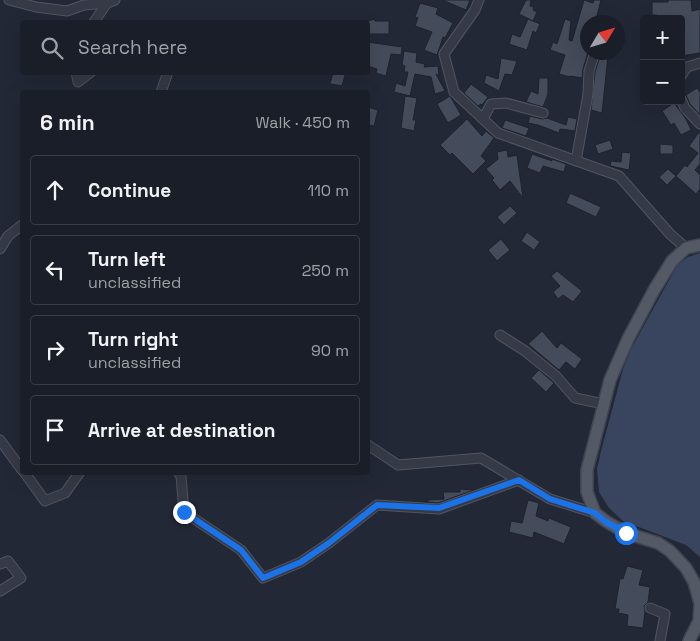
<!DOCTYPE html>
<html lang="en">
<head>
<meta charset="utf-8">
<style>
	body { margin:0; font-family:"Space Grotesk",sans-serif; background:#272b34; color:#f1f3f6 }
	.controls { position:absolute; right:15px; top:15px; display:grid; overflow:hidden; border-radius:5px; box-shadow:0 5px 20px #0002 }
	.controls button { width:45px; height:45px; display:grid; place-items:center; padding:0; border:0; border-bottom:1px solid #383c45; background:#1a1e28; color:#f1f3f6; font:25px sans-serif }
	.compass { position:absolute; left:580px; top:15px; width:45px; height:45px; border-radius:50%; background:#1a1e28; box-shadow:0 5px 20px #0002; rotate:52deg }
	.stop { position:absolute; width:15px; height:15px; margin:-11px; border:4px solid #1a73e8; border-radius:50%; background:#fff }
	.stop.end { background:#1a73e8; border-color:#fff; box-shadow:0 1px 5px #0008 }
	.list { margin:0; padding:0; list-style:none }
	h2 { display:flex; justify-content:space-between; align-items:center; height:65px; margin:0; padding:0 20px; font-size:21px }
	h2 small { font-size:16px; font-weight:400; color:#9fa2a8 }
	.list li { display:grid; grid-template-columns:32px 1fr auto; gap:15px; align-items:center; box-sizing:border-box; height:70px; margin:0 10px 10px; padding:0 10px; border:1px solid #383c45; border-radius:5px }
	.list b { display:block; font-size:19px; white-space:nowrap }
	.list p { margin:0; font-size:16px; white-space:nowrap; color:#9fa2a8 }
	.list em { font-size:16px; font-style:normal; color:#9fa2a8 }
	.icon { flex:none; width:28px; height:28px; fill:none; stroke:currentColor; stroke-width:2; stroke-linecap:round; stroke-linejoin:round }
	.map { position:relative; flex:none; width:700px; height:641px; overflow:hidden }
	.search { position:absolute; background:#1a1e28; box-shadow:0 5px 20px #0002; left:20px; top:20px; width:350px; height:55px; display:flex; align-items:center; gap:12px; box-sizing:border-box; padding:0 18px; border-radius:5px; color:#9fa2a8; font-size:19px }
	.panel { position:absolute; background:#1a1e28; box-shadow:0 5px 20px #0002; left:20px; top:90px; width:350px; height:385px; border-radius:5px }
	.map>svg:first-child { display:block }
	.water { fill:#39445e }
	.building { fill:#444b5a; stroke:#1d222d }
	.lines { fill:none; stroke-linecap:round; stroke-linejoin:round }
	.minor-casing { stroke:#505561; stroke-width:11 }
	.major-casing { stroke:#3f4450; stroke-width:14 }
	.minor { stroke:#363a46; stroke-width:9 }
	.major { stroke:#545966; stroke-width:11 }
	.route { stroke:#1a73e8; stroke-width:6 }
</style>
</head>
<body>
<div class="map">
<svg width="700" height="641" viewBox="0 0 700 641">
	<rect width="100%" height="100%" fill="#232836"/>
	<polygon class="water" points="700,253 700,557 686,545 623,521 609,508 599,492 597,469 601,451 623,369 631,349 678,264 688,257"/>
	<g class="building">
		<polygon points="442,0 470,0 466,10"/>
		<polygon points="526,0 531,0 530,6 534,7 533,10 537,12 533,21 519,14"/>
		<polygon points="584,0 593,3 594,0 601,0 597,16 613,22 588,22 588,52 583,69 582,78 570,76 570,77 559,74 565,55 550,50 553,42 557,44 565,19 571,21 569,40 572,41"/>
		<polygon points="668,0 691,0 692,11 700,9 700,53 681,56 681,19 658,19 657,15 652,15 652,2 668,2"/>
		<polygon points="420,3 438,8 436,14 453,23 445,38 443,37 437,55 424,50 432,32 415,26 418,18 415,17"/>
		<polygon points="375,19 375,21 389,21 389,34 368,34 368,21"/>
		<polygon points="528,19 540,24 536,33 533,31 527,50 509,44 512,34 520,37"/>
		<polygon points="368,42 402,47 401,55 391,54 386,76 376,73 377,69 368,66"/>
		<polygon points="404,51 417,53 416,62 425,64 424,67 438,66 439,76 436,74 445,91 435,94 431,77 415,74 410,96 394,92 396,83 405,86 408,72 404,72 405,66 402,65"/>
		<polygon points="601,52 606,52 605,55 608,56 602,113 591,110 595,72"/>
		<polygon points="501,58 517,61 512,75 505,74 499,91 484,83 486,75 498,79"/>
		<polygon points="333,72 346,72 342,86 330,84"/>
		<polygon points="539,78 548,78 548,94 543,107 526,102 531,91 538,94"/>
		<polygon points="471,84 488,97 482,105 481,104 478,106 464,93"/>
		<polygon points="697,88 700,92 700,115 690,104 686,95"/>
		<polygon points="405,96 417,98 413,120 416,120 414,131 401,128"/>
		<polygon points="450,96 461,115 448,123 437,104"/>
		<polygon points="674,103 686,119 691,130 681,135 674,123 671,125 662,111"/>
		<polygon points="368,107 378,110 374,126 368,125"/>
		<polygon points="530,116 542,119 547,118 566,125 568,117 577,119 575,131 560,129 559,133 538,125 528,123"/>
		<polygon points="467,119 482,136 486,131 494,138 481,156 486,161 473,174 452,153 450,155 440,145"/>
		<polygon points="505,120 529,128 526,136 502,128"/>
		<polygon points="700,131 700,164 695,170 700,175 700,189 696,194 676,176 685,165 687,167 698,153 689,146"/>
		<polygon points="610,140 613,149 598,154 595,145"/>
		<polygon points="660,144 673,145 673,154 660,154"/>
		<polygon points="507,150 508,157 517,155 523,198 510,181 500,190 492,180 494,178 486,169 498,159 497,152"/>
		<polygon points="622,152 631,153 629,170 610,166 611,161 621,162"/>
		<polygon points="532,154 552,161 552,159 566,164 564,172 543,166 540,173 527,168"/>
		<polygon points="668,169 676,176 667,185 659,177"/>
		<polygon points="570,193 601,207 596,217 566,203"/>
		<polygon points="510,206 517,213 504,225 497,217"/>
		<polygon points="527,232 540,242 534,250 521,241"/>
		<polygon points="501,239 510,250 497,261 488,250"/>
		<polygon points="557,271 582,291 573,302 563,295 558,299 553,292 560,286 551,276"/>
		<polygon points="542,331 557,348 561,343 582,359 575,369 566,362 559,370 528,344"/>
		<polygon points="539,370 554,383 546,392 531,378"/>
		<polygon points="460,489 474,490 438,503 424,502 428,502 428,500 444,499 443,492 460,492"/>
		<polygon points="528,500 539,503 536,516 548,521 549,518 571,527 564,544 534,532 533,538 509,532 511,521 522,523"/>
		<polygon points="627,566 643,570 639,585 650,587 648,602 644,606 645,612 643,628 627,626 628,615 618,613 619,609 615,609 620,578 623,579"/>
	</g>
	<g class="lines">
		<defs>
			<g id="minor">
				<polyline points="9,0 36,7 67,11 84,5 107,3 115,0"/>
				<polyline points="479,0 475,10 444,54 454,92 498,133 619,176 670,234 686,248"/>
				<polyline points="94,22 107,3"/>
				<polyline points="76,72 78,82 91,72"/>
				<polyline points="681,76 687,67 700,63"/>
				<polyline points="161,92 168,72"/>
				<polyline points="681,99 685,108 700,124"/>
				<polyline points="483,119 491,104 506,103 543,113"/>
				<polyline points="576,161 588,94 589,71 595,52"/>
				<polyline points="0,249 8,236 22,225"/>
				<polyline points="500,335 525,351 556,376 575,398 604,404"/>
				<polyline points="0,440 22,470"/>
				<polyline points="368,445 398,465 481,458 550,499 595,513"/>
				<polyline points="24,472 45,501 65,493 80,472"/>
				<polyline points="178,472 181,476 184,512 241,550 263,578 301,562 329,543 377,505 439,509 519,480"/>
				<polyline points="0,564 8,561 21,578 0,591"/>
				<polyline points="650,608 665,614 660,641"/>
			</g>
			<g id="major">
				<polyline points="700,245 686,248 672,261 654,290 628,339 610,380 587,470 587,492 595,513 607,522 626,533 658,543 670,551 686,568 694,582 700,603"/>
				<polyline points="689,641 699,621 700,606"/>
			</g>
		</defs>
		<use href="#minor" class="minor-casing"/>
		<use href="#major" class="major-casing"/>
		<use href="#minor" class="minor"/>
		<use href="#major" class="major"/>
	</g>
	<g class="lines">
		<polyline class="route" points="184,512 241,550 263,578 301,562 329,543 377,505 439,508 519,480 550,499 595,513 606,522 626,533"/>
	</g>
</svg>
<div class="controls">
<button>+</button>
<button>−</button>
</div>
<svg class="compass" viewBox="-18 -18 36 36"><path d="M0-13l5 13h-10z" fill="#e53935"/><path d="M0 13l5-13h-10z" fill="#9fa2a8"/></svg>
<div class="stop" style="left:626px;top:533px"></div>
<div class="stop end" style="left:184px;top:512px"></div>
<div class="search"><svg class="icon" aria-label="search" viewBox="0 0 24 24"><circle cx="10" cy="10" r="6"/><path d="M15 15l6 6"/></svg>Search here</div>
<section class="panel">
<h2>6 min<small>Walk · 450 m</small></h2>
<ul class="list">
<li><svg class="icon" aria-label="ahead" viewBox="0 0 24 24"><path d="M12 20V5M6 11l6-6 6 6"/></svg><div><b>Continue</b></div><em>110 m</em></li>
<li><svg class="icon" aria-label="left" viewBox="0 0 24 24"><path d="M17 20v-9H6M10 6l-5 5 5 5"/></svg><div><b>Turn left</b><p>unclassified</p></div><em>250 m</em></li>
<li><svg class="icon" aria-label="right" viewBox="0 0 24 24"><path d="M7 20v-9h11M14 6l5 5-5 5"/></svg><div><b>Turn right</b><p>unclassified</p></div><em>90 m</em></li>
<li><svg class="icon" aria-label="arrive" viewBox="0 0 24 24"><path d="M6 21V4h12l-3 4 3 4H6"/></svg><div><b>Arrive at destination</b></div></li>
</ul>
</section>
</div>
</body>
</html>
